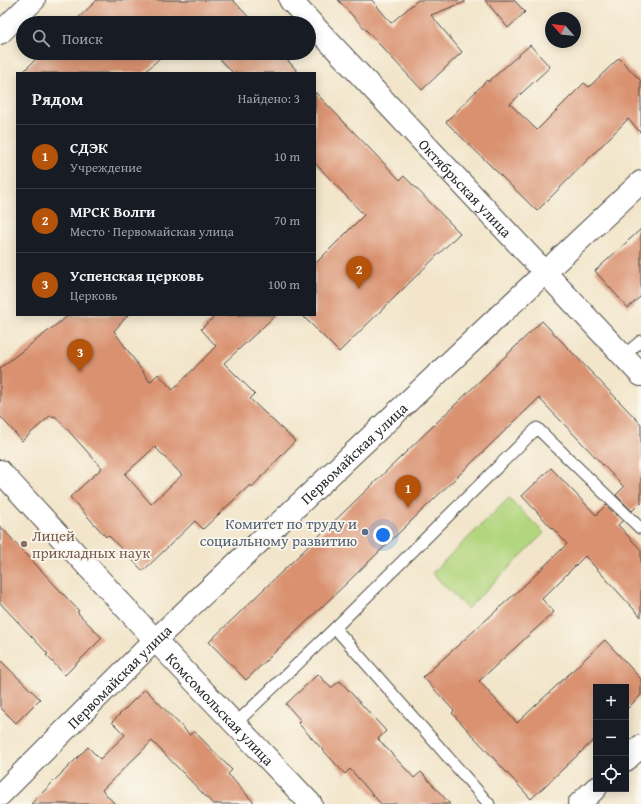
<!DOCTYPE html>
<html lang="ru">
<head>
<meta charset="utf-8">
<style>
	body { margin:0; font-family:"Gentium Book Plus",serif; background:#242831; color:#f1f3f6 }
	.controls { position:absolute; right:12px; bottom:12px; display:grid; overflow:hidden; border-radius:0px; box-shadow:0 2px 10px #0003 }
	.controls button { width:36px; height:36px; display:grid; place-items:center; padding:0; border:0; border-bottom:1px solid #363941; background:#171b24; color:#f1f3f6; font:20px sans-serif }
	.compass { position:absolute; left:545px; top:12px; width:36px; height:36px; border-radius:50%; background:#171b24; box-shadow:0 2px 10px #0003; rotate:297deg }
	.you { position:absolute; left:383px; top:535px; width:14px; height:14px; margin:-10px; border:3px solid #fff; border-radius:50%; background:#1a73e8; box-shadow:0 0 0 6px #1a73e833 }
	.badge { display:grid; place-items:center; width:26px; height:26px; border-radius:50%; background:#b45309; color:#fff; font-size:13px; font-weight:700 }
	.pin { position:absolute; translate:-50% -33px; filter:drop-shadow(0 1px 2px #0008) }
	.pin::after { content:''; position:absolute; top:21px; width:14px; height:12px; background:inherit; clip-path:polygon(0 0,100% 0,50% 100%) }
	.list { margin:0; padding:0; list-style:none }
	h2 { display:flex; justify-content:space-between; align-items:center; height:52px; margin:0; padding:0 16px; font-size:17px }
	h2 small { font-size:13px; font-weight:400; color:#9ea1a6 }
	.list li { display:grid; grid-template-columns:26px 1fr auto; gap:12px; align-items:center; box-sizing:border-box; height:64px; padding:0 16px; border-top:1px solid #363941 }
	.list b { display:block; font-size:15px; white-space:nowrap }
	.list p { margin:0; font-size:13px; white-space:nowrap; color:#9ea1a6 }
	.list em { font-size:13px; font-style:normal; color:#9ea1a6 }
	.icon { flex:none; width:22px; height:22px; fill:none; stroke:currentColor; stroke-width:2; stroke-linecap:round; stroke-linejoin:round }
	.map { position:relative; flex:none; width:641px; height:804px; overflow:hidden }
	.search { position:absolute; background:#171b24; box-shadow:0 2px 10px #0003; left:16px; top:16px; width:300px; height:44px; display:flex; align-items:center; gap:10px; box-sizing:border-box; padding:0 14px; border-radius:22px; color:#9ea1a6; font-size:15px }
	.panel { position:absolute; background:#171b24; box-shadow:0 2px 10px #0003; left:16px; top:72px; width:300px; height:244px; border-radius:0px }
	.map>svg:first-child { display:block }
	.green { fill:#b2d67e; stroke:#6e8054 }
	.building { fill:#d9916f; fill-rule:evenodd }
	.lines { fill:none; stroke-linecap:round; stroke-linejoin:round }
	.lane-casing { stroke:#494743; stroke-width:13 }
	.street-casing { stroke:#494743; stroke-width:24 }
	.secondary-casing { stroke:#494743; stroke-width:24 }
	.lane { stroke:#fff; stroke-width:11 }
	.street { stroke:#fff; stroke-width:22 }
	.secondary { stroke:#fff; stroke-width:22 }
	.service-dot { fill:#5c6f8a; stroke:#fbf7ec; stroke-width:1.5 }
	.education-dot { fill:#8d6e63; stroke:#fbf7ec; stroke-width:1.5 }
	.labels { text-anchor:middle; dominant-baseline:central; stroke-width:3.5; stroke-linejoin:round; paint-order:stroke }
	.street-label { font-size:15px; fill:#2b2b2b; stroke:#fbf7ec }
	.service-label { font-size:15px; fill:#4e5e75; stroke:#fbf7ec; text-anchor:end }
	.education-label { font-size:15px; fill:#785e54; stroke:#fbf7ec; text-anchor:start }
</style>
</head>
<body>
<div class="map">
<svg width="641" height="804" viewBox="0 0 641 804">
	<rect width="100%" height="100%" fill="#fbf7ec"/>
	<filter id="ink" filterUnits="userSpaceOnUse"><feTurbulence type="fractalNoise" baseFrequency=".025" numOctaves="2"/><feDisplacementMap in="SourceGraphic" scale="8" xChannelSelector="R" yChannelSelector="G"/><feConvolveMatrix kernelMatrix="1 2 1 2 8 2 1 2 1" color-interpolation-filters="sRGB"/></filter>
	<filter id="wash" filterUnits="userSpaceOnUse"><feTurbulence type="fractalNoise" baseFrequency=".012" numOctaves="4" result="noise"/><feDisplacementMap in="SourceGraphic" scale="16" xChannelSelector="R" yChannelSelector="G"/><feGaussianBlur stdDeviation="0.9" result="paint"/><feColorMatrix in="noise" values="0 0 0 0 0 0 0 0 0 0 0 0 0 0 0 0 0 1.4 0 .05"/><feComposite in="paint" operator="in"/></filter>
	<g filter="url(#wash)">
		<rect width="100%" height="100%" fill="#f2e5ca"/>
		<polygon class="green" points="509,498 544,533 467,609 432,573"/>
		<g id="blocks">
			<g class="building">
				<polygon points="97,0 233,0 254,23 73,23"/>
				<polygon points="338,0 372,0 391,23 418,0 465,0 465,2 431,15 462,52 422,90"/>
				<polygon points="485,0 514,0 525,12 508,28"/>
				<polygon points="530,45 550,67 510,104 537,130 584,83 589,87 619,58 641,81 641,133 628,119 537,211 446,122 487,80 488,82"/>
				<polygon points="42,53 165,53 144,73 22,73"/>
				<polygon points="214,53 281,53 299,73 233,73"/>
				<polygon points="315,92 400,180 404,176 460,233 339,352 302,315 315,315 315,264 364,215 315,163"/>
				<polygon points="641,229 641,296 628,308 595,271"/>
				<path d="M69,315h59l-14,16 36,51 8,-8 15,16 43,-44 -15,-17 15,-14h60l-52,48 31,31 -5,5 45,42 -43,46 -2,-2 -47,44 -8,-8 -52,50 -35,-36 -2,2 -36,-40 32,-29 -47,-52 -2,1 -2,-2 -29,26 -22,-25v-48zM155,447l27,28 -31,29 -26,-30z"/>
				<polygon points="542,321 641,424 641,504 640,503 632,511 616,495 624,487 539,398 246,680 209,642"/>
				<polygon points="551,468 596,515 606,505 622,521 618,525 641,550 641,617 585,556 542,599 554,612 479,681 517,723 605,640 641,679 641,695 626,710 626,687 596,687 596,738 531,799 452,713 454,711 423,677 529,581 567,544 522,496"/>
				<polygon points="0,526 79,611 77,612 102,638 65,675 46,655 48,654 0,603"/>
				<polygon points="0,660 40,699 16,723 0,707"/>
				<polygon points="318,674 331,688 340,681 386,731 378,739 414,778 421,772 450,804 381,804 350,769 345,774 298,723 300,720 286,704"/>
				<polygon points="145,689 190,735 194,731 232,770 228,774 255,804 213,804 152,741 102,790 115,804 31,804 88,747 100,759 125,735 112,722"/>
			</g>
		</g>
	</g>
	<g filter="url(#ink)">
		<use href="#blocks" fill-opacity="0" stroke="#494743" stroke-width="1"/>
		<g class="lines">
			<defs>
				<g id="lane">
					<polyline points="623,356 641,341"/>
					<polyline points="335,628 489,804"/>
					<polyline points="235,724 335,628 537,428 640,528 641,527"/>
				</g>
				<g id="street">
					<path id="s1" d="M290,0l351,375"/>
					<path id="s2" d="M0,471l155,169 156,164"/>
					<polyline points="626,760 641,746"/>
					<path id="s3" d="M0,795l155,-155 486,-458"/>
					<polyline points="579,804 596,788"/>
				</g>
				<polyline id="secondary" points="0,33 34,0"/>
			</defs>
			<use href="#lane" class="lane-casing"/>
			<use href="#street" class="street-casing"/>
			<use href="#secondary" class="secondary-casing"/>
			<use href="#lane" class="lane"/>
			<use href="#street" class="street"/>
			<use href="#secondary" class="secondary"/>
		</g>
	</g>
	<circle class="service-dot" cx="365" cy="532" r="4"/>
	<circle class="education-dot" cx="24" cy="544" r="4"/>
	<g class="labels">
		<g class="street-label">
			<text stroke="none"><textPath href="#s1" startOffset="257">Октябрьская улица</textPath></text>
			<text stroke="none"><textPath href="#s3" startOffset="492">Первомайская улица</textPath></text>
			<text stroke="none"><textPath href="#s3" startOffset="168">Первомайская улица</textPath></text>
			<text stroke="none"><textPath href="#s2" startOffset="324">Комсомольская улица</textPath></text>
		</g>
		<g class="service-label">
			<text x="357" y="523">Комитет по труду и<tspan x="357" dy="17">социальному развитию</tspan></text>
		</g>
		<g class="education-label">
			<text x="32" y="535">Лицей<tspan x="32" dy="17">прикладных наук</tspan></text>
		</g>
	</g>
</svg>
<div class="controls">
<button>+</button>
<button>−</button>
<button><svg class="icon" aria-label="locate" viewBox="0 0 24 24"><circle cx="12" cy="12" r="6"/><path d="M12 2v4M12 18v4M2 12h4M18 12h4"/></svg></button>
</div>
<svg class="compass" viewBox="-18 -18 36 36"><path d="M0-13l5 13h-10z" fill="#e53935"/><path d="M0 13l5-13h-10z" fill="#9ea1a6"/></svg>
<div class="you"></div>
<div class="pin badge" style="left:408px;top:508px">1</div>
<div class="pin badge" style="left:359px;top:289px">2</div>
<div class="pin badge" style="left:80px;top:372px">3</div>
<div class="search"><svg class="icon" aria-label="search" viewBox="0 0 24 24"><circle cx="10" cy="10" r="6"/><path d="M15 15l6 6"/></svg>Поиск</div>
<section class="panel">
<h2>Рядом<small>Найдено: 3</small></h2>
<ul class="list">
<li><span class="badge">1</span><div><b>СДЭК</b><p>Учреждение</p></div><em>10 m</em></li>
<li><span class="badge">2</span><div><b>МРСК Волги</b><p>Место · Первомайская улица</p></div><em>70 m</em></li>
<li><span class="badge">3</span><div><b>Успенская церковь</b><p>Церковь</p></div><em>100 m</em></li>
</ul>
</section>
</div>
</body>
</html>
